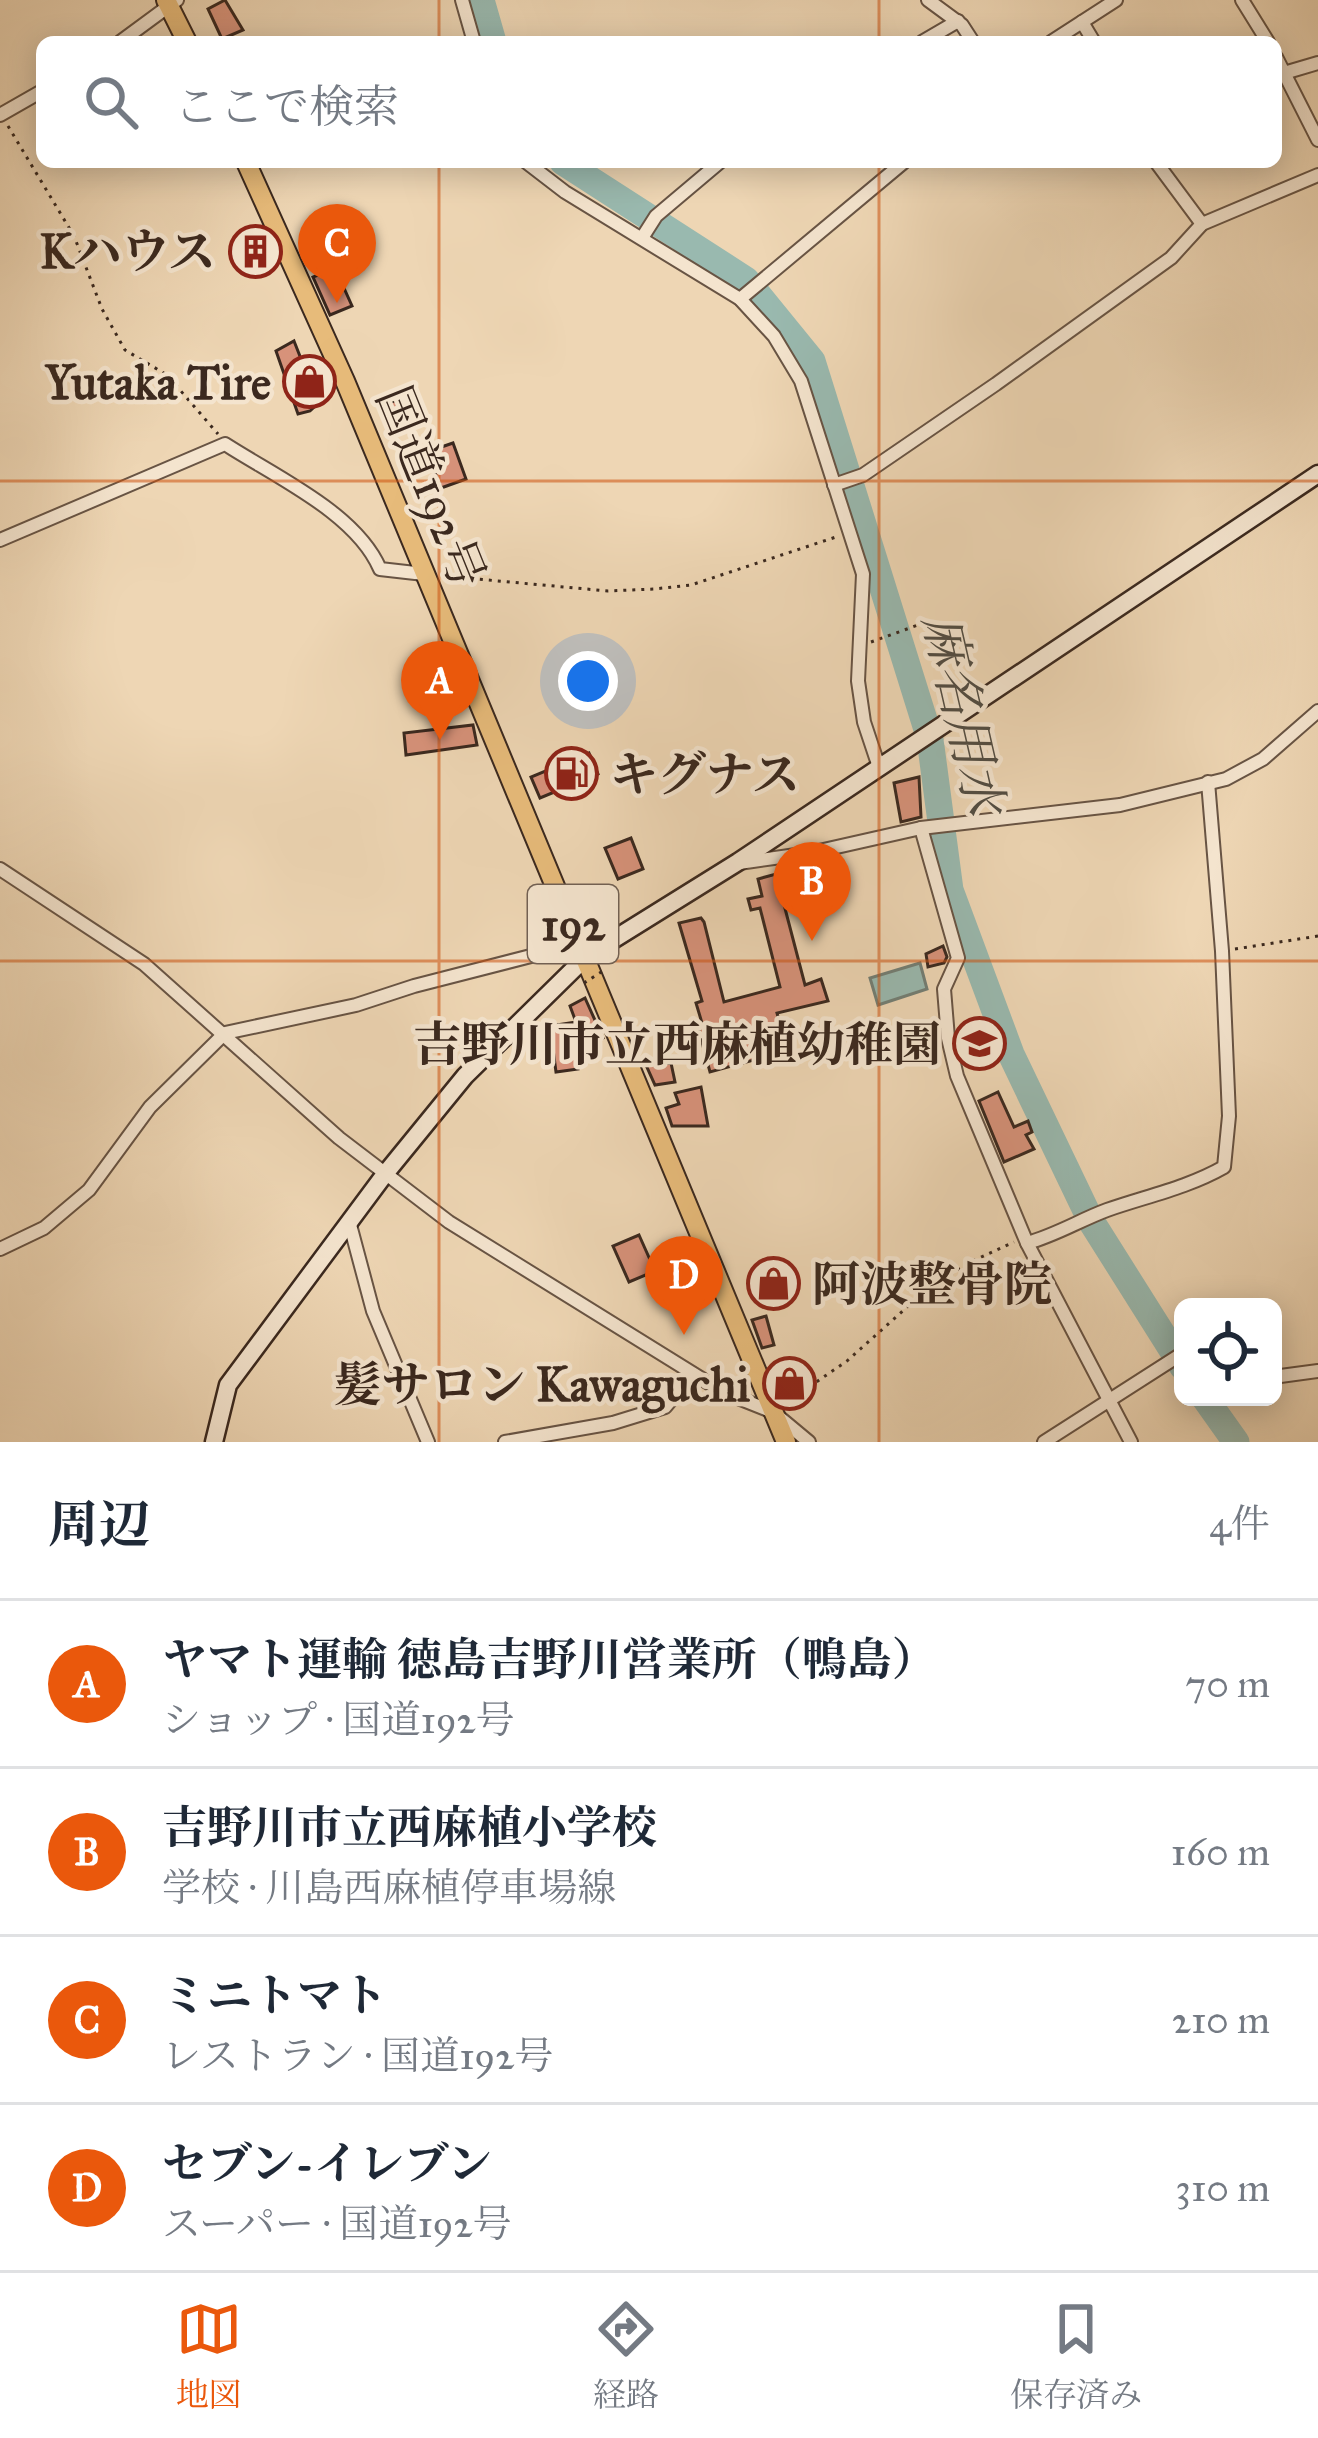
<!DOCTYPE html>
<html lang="ja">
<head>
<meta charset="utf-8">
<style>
	body { margin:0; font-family:"IM FELL Great Primer","Noto Serif JP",serif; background:#f6f6f7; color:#1f2937 }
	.controls { position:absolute; right:36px; bottom:36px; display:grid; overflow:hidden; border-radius:18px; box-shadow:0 6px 30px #0003 }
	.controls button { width:108px; height:108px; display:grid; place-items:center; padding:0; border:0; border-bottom:3px solid #e0e1e3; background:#fff; color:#1f2937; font:60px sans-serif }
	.you { position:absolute; left:588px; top:681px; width:42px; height:42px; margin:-30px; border:9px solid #fff; border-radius:50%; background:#1a73e8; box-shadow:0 0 0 18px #1a73e833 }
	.badge { display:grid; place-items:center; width:78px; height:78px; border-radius:50%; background:#ea580c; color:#fff; font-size:39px; font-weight:700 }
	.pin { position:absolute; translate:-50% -99px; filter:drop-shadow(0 3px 6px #0008) }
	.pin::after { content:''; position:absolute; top:63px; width:42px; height:36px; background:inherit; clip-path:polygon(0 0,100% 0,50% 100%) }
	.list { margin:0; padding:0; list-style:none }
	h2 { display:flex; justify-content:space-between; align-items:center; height:156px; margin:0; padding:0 48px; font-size:51px }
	h2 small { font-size:39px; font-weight:400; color:#747a83 }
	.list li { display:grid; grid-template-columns:78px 1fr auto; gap:36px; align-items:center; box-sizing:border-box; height:168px; padding:0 48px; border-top:3px solid #e0e1e3 }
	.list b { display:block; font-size:45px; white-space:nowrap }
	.list p { margin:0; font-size:39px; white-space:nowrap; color:#747a83 }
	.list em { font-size:39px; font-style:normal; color:#747a83 }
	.icon { flex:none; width:66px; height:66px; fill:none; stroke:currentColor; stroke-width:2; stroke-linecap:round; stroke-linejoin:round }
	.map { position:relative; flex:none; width:1318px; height:1442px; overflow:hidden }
	.search { position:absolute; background:#fff; box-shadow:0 6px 30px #0003; left:36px; right:36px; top:36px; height:132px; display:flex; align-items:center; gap:30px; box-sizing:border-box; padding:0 42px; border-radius:18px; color:#747a83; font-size:45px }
	.sheet { height:828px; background:#fff }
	nav { display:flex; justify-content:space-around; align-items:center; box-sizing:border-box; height:168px; border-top:3px solid #e0e1e3; background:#fff; font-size:33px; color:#747a83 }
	nav a { display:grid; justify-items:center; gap:6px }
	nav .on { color:#ea580c }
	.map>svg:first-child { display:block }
	.water { fill:#99b9af; stroke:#737f75; stroke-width:3 }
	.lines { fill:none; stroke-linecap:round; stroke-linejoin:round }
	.river { stroke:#99b9af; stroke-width:27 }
	.building { fill:#d7927a; stroke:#3b291f; stroke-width:3 }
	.minor-casing { stroke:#685444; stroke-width:16 }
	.secondary-casing { stroke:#3b291f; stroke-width:21 }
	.trunk-casing { stroke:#3b291f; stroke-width:22 }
	.path { stroke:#3b291f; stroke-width:3; stroke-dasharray:3 6; stroke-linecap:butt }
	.minor { stroke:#f4e4ce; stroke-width:12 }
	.secondary { stroke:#f4e4ce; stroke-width:16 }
	.trunk { stroke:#e7bb7a; stroke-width:18 }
	.path-bridge { stroke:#3b291f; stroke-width:3; stroke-dasharray:3 6; stroke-linecap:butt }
	.grid { fill:none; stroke:#ce520f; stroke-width:3; stroke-opacity:0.55 }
	.labels { text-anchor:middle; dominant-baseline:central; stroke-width:9; stroke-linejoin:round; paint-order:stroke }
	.shield { fill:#f4e4ce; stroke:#726154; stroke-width:3 }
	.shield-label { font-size:45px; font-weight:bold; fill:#3b291f }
	.poi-label { font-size:48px; font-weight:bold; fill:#3b291f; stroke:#f4e4ce; text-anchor:end }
	.street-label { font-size:48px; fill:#3b291f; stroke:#f4e4ce }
	.water-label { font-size:51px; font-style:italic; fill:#524d43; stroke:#f4e4ce }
</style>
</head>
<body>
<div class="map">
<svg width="1318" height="1442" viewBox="0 0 1318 1442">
	<rect width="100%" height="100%" fill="#eed6b4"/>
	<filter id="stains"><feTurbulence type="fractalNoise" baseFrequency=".00167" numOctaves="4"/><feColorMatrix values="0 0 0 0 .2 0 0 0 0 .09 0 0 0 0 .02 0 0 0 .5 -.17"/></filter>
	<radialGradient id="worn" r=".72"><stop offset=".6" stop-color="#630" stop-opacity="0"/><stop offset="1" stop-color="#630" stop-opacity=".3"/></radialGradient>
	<polygon class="water" points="920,963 927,989 878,1005 870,978"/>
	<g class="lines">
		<g class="river">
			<polyline points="481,0 493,42"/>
			<polyline points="563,162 746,280 812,361 930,739 950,890 1011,1054 1091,1221 1183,1367"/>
			<polyline points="1204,1397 1236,1442"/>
		</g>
	</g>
	<g class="building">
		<polygon points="225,0 243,30 222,39 208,9"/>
		<polygon points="254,230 272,268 252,275 248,267 252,265 239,237"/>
		<polygon points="335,268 352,306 330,315 313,277"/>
		<polygon points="294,341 305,369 315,367 325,397 310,411 298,414 276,351"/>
		<polygon points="401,398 413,424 394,432 382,406"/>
		<polygon points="453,443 466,479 441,488 427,452"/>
		<polygon points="473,725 477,745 406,755 404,733"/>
		<polygon points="589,753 598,774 540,798 531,777"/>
		<polygon points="919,777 921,817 901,822 894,783"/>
		<polygon points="631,838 643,869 618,879 605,848"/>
		<polygon points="776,874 805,985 821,979 828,1001 777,1013 787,1051 710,1072 697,1024 702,1023 696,1003 702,1001 679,923 701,918 704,922 724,1002 780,987 760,908 751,910 748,899 762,896 758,879"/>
		<polygon points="943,946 947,957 944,963 928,967 926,954"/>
		<polygon points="585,998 603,1038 591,1044 587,1054 576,1056 578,1069 556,1072 550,1026 576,1022 570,1006"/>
		<polygon points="671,1063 675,1082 655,1085 646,1065"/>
		<polygon points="701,1087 708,1126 672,1126 666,1108 679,1104 675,1093"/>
		<polygon points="998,1092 1014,1127 1028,1121 1032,1132 1026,1135 1034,1149 1004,1162 979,1101"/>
		<polygon points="639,1235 655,1271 629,1282 613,1246"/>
		<polygon points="787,1267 797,1292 769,1304 759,1279"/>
		<polygon points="766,1316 774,1345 762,1348 752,1320"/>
		<polygon points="786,1365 802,1386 789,1395 774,1374"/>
	</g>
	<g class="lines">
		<defs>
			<g id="minor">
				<polyline points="462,0 474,42"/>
				<polyline points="928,0 962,25 973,42"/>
				<polyline points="1242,0 1268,42"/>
				<polyline points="1082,22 1094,42"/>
				<polyline points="120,42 177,0"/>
				<polyline points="922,42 958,21"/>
				<polyline points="1051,42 1116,0"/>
				<polyline points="1276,57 1318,140"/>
				<polyline points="1284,73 1318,63"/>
				<polyline points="0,115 42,91"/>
				<polyline points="526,162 565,192 740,299 774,336 801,381 863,574 858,681 864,722 879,767"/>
				<polyline points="1156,162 1202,224"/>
				<polyline points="642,238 656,216 720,162"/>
				<polyline points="740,299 904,162"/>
				<polyline points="834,485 863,475 996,384 1171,258 1202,224 1318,175"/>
				<path d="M0,540l225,-96c51,33 131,69 155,125l44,5"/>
				<polyline points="921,828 958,958 944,989 948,1038 957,1076 1027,1243 1131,1442"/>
				<polyline points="739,863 810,853 921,828 1120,805 1226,779 1263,759 1318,711"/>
				<polyline points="0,869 144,964 339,1138 449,1222 723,1392 773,1412 809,1442"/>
				<polyline points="349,1221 373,1311 428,1442"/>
				<path d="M1027,1243c29,-8 53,-23 80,-33 40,-14 80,-22 117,-43l5,-51 -7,-165 -14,-169"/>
				<polyline points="0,1249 44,1228 89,1190 150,1107 225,1033 356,1005 414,986 566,947 586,956"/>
				<polyline points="1273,1377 1318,1371"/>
				<polyline points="505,1442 613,1423 665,1407 693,1374"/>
				<polyline points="1044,1442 1183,1353"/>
			</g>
			<polyline id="secondary" points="214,1442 228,1385 385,1174 465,1076 587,956 738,862 1318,474"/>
			<g id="trunk">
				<polyline points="166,0 187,42"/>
				<polyline points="246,162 345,381 786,1442"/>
			</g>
		</defs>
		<use href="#minor" class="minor-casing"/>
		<use href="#secondary" class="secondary-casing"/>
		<use href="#trunk" class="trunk-casing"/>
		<g class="path">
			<polyline points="8,126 74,236 102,309 125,350 167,375 218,434"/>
			<polyline points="444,576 608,591 654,589 691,585 839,536"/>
			<polyline points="871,642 918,625"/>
			<polyline points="1235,949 1318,936"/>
			<polyline points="787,1402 847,1361 915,1300 966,1264 1014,1242"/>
		</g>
		<use href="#minor" class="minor"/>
		<use href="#secondary" class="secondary"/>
		<use href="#trunk" class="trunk"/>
		<polyline class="path-bridge" points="584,983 606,969"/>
	</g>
	<path class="grid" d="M439,0v42M879,0v42M439,162v1280M879,162v1280M0,481h1318M0,961h1318"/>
	<defs>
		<symbol id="building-ring" viewBox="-11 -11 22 22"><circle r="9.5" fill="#f4e4ce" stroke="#8f2418" stroke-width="1.5"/><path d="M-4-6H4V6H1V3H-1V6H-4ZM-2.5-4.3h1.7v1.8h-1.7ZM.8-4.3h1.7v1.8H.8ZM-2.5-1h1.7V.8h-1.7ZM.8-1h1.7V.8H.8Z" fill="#8f2418"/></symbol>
		<symbol id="shop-ring" viewBox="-11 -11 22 22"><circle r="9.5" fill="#f4e4ce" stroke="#8f2418" stroke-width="1.5"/><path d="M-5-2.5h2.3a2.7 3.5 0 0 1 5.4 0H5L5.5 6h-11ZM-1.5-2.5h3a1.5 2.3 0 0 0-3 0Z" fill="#8f2418"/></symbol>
		<symbol id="fuel-ring" viewBox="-11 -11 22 22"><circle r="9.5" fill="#f4e4ce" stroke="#8f2418" stroke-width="1.5"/><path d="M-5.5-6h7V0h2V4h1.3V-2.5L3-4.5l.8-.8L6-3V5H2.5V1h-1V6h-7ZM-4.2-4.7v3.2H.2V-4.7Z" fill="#8f2418"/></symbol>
		<symbol id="school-ring" viewBox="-11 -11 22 22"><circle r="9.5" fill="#f4e4ce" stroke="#8f2418" stroke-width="1.5"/><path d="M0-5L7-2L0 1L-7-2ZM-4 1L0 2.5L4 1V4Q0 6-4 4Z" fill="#8f2418"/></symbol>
	</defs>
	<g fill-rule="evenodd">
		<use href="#building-ring" x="226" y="222" width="59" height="59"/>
		<use href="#shop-ring" x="280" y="352" width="59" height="59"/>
		<use href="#fuel-ring" x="542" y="744" width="59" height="59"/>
		<use href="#school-ring" x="950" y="1014" width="59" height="59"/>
		<use href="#shop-ring" x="744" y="1254" width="59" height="59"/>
		<use href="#shop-ring" x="760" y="1354" width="59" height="59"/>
	</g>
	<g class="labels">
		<rect class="shield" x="528" y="885" width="90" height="78" rx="9"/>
		<g class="shield-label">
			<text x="573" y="924">192</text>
		</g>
		<g class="poi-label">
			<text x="216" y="251">Kハウス</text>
			<text x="271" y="382">Yutaka Tire</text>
			<text x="610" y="774" text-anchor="start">キグナス</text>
			<text x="941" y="1044">吉野川市立西麻植幼稚園</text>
			<text x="812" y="1284" text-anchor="start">阿波整骨院</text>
			<text x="750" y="1384">髪サロン Kawaguchi</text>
		</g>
		<g class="street-label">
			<text transform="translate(431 487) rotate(68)">国道192号</text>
		</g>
		<g class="water-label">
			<text transform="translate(963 714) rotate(77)">麻名用水</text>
		</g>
	</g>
	<rect width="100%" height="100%" filter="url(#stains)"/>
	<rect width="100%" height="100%" fill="url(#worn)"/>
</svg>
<div class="controls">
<button><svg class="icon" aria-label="locate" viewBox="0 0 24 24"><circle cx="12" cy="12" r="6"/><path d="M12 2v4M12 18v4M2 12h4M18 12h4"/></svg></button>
</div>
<div class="you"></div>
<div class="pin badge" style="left:440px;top:740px">A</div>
<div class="pin badge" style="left:812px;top:941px">B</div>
<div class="pin badge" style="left:337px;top:303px">C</div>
<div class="pin badge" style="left:684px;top:1335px">D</div>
<div class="search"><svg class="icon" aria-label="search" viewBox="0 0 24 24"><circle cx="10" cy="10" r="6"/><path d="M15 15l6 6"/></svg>ここで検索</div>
</div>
<section class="sheet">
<h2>周辺<small>4件</small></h2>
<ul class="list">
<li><span class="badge">A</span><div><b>ヤマト運輸 徳島吉野川営業所（鴨島）</b><p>ショップ · 国道192号</p></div><em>70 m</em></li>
<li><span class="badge">B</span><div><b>吉野川市立西麻植小学校</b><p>学校 · 川島西麻植停車場線</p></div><em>160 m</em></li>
<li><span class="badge">C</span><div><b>ミニトマト</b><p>レストラン · 国道192号</p></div><em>210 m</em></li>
<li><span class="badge">D</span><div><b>セブン-イレブン</b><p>スーパー · 国道192号</p></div><em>310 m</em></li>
</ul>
</section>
<nav>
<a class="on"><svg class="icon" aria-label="map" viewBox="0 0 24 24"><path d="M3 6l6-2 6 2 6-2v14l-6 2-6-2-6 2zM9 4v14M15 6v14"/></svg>地図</a>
<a><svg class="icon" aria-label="directions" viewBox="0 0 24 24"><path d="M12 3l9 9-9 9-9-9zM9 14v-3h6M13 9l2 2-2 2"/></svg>経路</a>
<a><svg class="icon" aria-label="saved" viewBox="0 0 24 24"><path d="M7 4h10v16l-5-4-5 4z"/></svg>保存済み</a>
</nav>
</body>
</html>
